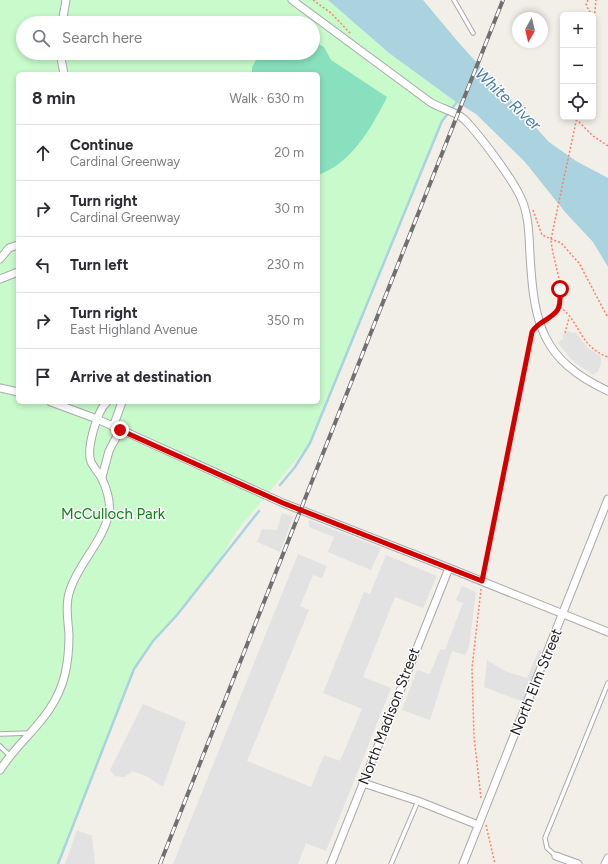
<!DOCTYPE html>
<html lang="en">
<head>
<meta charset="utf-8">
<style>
	body { margin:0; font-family:Figtree,sans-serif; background:#f2f2f3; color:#2b2b33 }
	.controls { position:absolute; right:12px; top:12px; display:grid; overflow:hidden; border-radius:6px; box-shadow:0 2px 6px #0003 }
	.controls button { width:36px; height:36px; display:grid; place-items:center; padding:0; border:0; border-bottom:1px solid #e1e1e2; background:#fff; color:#2b2b33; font:20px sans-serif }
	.compass { position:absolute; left:512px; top:12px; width:36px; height:36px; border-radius:50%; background:#fff; box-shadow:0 2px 6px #0003; rotate:188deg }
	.stop { position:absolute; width:12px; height:12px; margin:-9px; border:3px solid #d40000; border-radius:50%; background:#fff }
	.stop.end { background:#d40000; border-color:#fff; box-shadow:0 1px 4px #0008 }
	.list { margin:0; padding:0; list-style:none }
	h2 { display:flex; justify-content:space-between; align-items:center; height:52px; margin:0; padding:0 16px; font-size:17px }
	h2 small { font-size:13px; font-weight:400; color:#7c7c81 }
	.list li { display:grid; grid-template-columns:26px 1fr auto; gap:12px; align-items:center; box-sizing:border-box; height:56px; padding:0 16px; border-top:1px solid #e1e1e2 }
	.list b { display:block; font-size:15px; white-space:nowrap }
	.list p { margin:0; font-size:13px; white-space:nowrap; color:#7c7c81 }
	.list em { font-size:13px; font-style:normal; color:#7c7c81 }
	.icon { flex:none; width:22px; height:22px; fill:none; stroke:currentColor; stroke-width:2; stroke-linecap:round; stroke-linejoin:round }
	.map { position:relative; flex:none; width:608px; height:864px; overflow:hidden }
	.search { position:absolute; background:#fff; box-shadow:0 2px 6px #0003; left:16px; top:16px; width:304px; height:44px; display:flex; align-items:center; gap:10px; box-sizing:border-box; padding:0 14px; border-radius:22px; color:#7c7c81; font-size:15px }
	.panel { position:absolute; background:#fff; box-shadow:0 2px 6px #0003; left:16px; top:72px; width:304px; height:332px; border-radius:6px }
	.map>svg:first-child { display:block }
	.park { fill:#c8facc; fill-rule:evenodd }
	.pitch { fill:#88e0be }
	.parking { fill:#e2e2e2 }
	.water { fill:#aad3df }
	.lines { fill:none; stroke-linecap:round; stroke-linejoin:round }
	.stream { stroke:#aad3df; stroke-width:2.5 }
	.service-casing { stroke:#a9a9a9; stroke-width:5.5 }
	.minor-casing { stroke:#a9a9a9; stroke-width:9 }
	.path { stroke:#fa8072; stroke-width:1.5; stroke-dasharray:2 2; stroke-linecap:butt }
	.service { stroke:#fff; stroke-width:3.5 }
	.minor { stroke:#fff; stroke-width:7 }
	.rail-casing { stroke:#707070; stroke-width:4 }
	.rail { stroke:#fff; stroke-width:2.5; stroke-dasharray:8; stroke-linecap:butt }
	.route { stroke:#d40000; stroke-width:5 }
	.labels { text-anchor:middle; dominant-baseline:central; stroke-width:3; stroke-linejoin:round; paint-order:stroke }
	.park-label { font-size:15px; fill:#0c8416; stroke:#fff }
	.street-label { font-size:15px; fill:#222; stroke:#fff }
	.water-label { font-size:16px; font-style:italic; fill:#4a7aab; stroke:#fff }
</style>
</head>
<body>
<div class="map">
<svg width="608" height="864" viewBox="0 0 608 864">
	<rect width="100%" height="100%" fill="#f2efe9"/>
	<path class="park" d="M0,0h328l61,53 67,49 -14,19 -132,322 -74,89 -16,27 -38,50 -36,42 -12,18 -76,195h-58zM23,23h290v30h-290zM18,74h300v328h-300z"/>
	<path class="pitch" d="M313,41l11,6 7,13 56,37c-15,30 -35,66 -69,78v-101h-66v-7l8,-14h53z"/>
	<g class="parking">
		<polygon points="568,331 572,333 575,332 588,348 601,357 601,364 598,371 593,375 573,361 558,343 563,339 563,335"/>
		<polygon points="282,513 293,517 280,552 257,542 262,529 277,530"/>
		<polygon points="309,520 381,548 371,570 328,552 334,537 309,527"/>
		<polygon points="298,554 327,566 322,578 313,575 300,606 309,610 247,761 311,787 324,755 340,761 362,709 323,693 364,592 370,594 386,555 437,576 423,608 395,597 363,677 391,688 326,851 306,843 298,864 173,864"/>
		<polygon points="462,586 476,592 469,647 465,655 452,651 430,720 402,710 417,670 430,674 440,649 445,650 463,603 456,600"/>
		<polygon points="539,649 543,651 523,702 484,687 487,660 505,671 527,678"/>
		<polygon points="143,704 186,722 163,787 148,777 133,771 124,777 115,776 110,770"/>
		<polygon points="77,830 92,836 95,864 65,864"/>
	</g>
	<polygon class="water" points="328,0 423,0 459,43 549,142 576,161 608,178 608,267 593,242 565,212 525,162 476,114 456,102 389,53"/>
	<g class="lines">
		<g class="stream">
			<polyline points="280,485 295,467 310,443 442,121 458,101"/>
			<polyline points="58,864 134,669 153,641 177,615 259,511"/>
		</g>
		<defs>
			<g id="service">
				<polyline points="454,0 473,33"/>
				<polyline points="0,734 30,733"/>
				<polyline points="0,746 10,756"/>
				<polyline points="556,856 547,848 545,838 608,683"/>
				<polyline points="391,864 418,801"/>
			</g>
			<g id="minor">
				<path d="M292,0c46,34 92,68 138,102 11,7 26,9 35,18 16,17 47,58 56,78 8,17 8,38 9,57 4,68 11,105 78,136"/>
				<polyline points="62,23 66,0"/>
				<polyline points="60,53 64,74"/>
				<polyline points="0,259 9,248 18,245"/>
				<polyline points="0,279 18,272"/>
				<polyline points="0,388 18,392"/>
				<polyline points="51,402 97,419 283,503 449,568 608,632"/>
				<polyline points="113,427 122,402"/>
				<polyline points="102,477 109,451 120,430"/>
				<path d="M0,770c22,-34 55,-53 65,-96 3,-13 4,-26 4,-39 -1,-15 -4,-31 1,-45 9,-28 34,-49 39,-78 2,-10 -3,-26 -8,-35 -3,-5 -7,-9 -10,-15 -5,-13 6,-51 16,-60"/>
				<polyline points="363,783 418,801 478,825"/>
				<polyline points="556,856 578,864"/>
				<polyline points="331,864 449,568"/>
				<polyline points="463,864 608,499"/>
				<polyline points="605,864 608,858"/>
			</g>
		</defs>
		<use href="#service" class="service-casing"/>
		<use href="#minor" class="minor-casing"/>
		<g class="path">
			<polyline points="313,0 331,13 350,33"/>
			<polyline points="588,0 586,4 589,11 595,15"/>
			<polyline points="593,33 596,0"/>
			<polyline points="576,119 593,136 608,146"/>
			<polyline points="533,210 542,235 561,243 579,263 608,318"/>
			<path d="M560,307c20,14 19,40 48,50"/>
			<path d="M547,320c6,-4 11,-7 13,-13 5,-19 -8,-48 -9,-68l26,-122"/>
			<polyline points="565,333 569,318"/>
			<polyline points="484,575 534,328"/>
			<polyline points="481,798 474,737 472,668 481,589"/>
			<polyline points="486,825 495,864"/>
		</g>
		<use href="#service" class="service"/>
		<use href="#minor" class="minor"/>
		<defs>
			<polyline id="rail" points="160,864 503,0"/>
		</defs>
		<use href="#rail" class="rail-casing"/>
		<use href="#rail" class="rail"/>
	</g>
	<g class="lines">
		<path class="route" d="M120,430l163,73 199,78 50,-249c2,-4 5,-6 9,-9 18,-11 20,-13 19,-34"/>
	</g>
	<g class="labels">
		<g class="park-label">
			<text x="113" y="514">McCulloch Park</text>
		</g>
		<g class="street-label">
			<text transform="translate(536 682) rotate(-68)">North Elm Street</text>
			<text transform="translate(389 716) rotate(-69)">North Madison Street</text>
		</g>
		<g class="water-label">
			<text transform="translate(508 99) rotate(43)">White River</text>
		</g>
	</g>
</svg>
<div class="controls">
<button>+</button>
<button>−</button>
<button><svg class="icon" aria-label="locate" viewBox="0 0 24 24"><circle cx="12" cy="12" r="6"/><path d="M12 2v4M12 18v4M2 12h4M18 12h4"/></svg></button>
</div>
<svg class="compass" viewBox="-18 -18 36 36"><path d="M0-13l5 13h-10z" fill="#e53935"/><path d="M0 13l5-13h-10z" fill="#7c7c81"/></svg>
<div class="stop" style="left:560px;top:289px"></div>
<div class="stop end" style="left:120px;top:430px"></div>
<div class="search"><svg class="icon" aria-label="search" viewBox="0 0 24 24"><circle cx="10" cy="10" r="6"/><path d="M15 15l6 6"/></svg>Search here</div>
<section class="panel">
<h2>8 min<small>Walk · 630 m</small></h2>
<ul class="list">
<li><svg class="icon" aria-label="ahead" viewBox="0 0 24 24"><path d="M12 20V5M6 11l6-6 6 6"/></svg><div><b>Continue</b><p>Cardinal Greenway</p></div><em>20 m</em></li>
<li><svg class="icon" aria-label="right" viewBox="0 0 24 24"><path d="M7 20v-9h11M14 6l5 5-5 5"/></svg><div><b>Turn right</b><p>Cardinal Greenway</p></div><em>30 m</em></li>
<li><svg class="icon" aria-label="left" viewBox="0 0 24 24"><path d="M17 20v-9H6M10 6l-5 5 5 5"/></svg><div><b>Turn left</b></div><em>230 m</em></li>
<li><svg class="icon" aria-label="right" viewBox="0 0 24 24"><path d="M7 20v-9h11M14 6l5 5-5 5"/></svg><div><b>Turn right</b><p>East Highland Avenue</p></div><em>350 m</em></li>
<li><svg class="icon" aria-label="arrive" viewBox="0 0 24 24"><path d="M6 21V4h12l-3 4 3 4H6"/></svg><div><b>Arrive at destination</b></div></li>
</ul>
</section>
</div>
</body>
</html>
